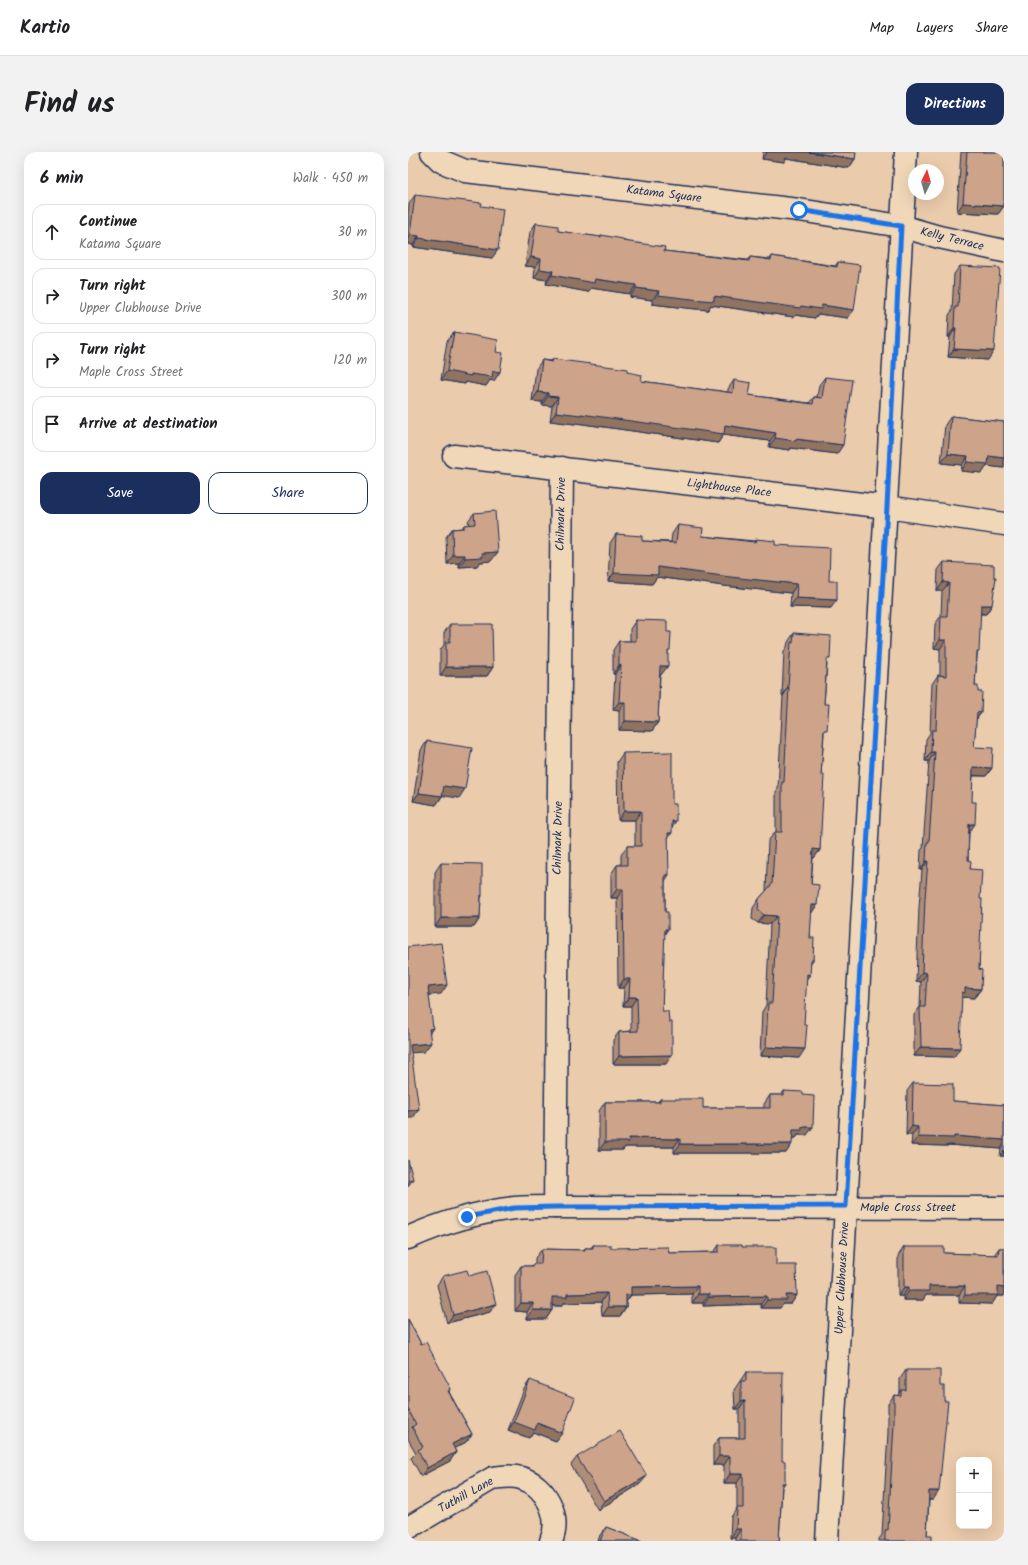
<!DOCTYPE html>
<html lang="en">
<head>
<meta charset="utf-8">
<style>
	body { margin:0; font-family:Kalam,sans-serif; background:#f2f2f2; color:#202124 }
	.controls { position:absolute; right:12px; bottom:12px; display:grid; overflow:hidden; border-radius:8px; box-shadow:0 4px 16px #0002 }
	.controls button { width:36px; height:36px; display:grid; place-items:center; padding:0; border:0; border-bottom:1px solid #e0e0e0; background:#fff; color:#202124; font:20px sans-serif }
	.compass { position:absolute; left:500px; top:12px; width:36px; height:36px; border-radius:50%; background:#fff; box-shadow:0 4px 16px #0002; rotate:5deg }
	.stop { position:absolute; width:12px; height:12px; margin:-9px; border:3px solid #1a73e8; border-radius:50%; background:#fff }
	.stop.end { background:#1a73e8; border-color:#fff; box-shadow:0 1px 4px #0008 }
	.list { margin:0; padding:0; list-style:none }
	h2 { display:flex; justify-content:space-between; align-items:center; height:52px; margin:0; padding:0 16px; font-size:17px }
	h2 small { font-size:13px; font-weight:400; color:#757577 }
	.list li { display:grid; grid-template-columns:26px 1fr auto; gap:12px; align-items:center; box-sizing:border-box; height:56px; margin:0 8px 8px; padding:0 8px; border:1px solid #e0e0e0; border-radius:12px }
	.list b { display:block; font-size:15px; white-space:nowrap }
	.list p { margin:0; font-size:13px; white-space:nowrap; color:#757577 }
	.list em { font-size:13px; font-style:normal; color:#757577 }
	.actions { display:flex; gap:8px; padding:12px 16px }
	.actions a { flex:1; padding:9px 0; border:1px solid #1b2f5e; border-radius:12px; text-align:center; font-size:14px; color:#1b2f5e }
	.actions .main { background:#1b2f5e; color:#fff }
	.icon { flex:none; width:22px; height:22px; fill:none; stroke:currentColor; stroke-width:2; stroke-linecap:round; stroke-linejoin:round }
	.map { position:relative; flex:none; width:596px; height:1389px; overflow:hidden; border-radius:12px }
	header { display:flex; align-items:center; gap:24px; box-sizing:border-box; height:56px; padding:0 20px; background:#fff; border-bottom:1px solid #e0e0e0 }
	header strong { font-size:19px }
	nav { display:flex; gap:22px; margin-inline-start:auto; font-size:14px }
	.intro { display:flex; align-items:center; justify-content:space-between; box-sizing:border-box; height:96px; padding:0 24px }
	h1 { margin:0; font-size:28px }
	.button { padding:10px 18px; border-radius:12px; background:#1b2f5e; color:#fff; font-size:14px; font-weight:700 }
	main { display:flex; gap:24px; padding:0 24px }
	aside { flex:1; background:#fff; border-radius:12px; box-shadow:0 4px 16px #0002 }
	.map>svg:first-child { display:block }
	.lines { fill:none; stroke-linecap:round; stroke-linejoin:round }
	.minor-casing { stroke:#1b2f5e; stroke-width:25 }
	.minor { stroke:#f0d7b8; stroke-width:22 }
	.wall { fill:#b08d77; stroke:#1b2f5e }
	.shaded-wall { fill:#907361; stroke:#1b2f5e }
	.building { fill:#cda48a; stroke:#1b2f5e }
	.route { stroke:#1a73e8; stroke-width:5 }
	.labels { text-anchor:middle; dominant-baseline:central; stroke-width:3; stroke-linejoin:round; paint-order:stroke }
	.street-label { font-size:12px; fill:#1b2f5e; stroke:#f0d7b8 }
</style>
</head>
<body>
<header>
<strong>Kartio</strong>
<nav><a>Map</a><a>Layers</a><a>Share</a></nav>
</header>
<div class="intro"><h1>Find us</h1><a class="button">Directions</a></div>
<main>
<aside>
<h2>6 min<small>Walk · 450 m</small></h2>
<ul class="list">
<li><svg class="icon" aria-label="ahead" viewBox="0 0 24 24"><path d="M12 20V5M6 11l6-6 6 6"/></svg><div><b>Continue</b><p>Katama Square</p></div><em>30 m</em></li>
<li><svg class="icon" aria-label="right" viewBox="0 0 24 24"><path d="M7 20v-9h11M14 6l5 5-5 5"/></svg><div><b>Turn right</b><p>Upper Clubhouse Drive</p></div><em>300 m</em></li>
<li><svg class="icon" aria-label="right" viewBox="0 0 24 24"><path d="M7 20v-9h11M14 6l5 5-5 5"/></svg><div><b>Turn right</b><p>Maple Cross Street</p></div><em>120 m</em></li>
<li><svg class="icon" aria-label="arrive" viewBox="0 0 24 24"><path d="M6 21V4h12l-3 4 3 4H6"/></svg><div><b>Arrive at destination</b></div></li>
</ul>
<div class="actions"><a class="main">Save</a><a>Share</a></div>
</aside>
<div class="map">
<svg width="596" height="1389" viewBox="0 0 596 1389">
	<rect width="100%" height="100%" fill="#eacbab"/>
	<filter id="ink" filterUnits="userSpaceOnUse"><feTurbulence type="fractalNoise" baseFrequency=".025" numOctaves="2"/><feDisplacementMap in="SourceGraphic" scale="8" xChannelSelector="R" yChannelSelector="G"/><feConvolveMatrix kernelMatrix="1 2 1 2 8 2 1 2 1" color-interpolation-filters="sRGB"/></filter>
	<g filter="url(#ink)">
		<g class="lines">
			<defs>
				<g id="minor">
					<polyline points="24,0 33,9 57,19 391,58 493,74 531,85 596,99"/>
					<polyline points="46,304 479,355 596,372"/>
					<polyline points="147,1055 154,316"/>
					<path d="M0,1086c34,-15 70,-26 107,-30 13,-1 26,-1 40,-1l449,1"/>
					<path d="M0,1376l85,-50c9,-1 18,-3 28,0 25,7 41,39 30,63"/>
					<polyline points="419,1389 498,0"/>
				</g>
			</defs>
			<use href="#minor" class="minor-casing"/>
			<use href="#minor" class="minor"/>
		</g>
		<g class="wall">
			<polygon points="355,0 448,0 447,7 441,16 378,6 376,10 354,7"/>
			<polygon points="553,0 596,0 596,54 590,62 549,60"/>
			<polygon points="7,43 84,106 5,95 5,93 0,92 0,62 1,52"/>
			<polygon points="128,71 150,79 192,85 193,83 256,99 339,108 342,105 362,107 364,104 427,114 430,110 440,166 410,162 407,166 388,163 386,165 303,153 300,158 278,156 244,152 244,148 222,145 222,142 183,136 180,140 138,132 139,128 126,126 127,115 117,114 122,80"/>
			<polygon points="552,114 580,208 540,205 542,185 540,185 541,163 544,159 546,122"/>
			<polygon points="46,180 88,200 86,229 82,228 78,234 58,230 57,232 33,228 39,189"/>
			<polygon points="145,207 219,220 233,229 298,238 298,237 320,240 320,237 326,228 341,243 401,251 406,245 409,245 411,233 417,225 429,302 383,296 382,298 361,295 362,289 315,283 310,291 168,271 167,272 142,269 144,254 134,253 134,250 124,249 128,217 134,208 143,209"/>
			<polygon points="543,264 596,270 596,316 579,314 574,321 553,319 554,313 533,311 537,273"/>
			<polygon points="66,361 83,409 72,410 69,414 51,415 51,411 39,412 38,385 44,377 54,376 56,373 61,373 60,369"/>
			<polygon points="270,373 294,384 346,389 348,387 367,393 421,429 423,456 382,455 383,441 316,434 249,425 244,432 200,429 202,391 208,382 234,389 263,390 264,382"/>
			<polygon points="536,410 584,453 578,462 572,462 567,534 570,540 573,561 568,568 566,595 584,616 578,624 565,624 561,680 560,708 572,747 571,817 573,837 566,846 554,845 553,845 546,905 506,904 506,863 512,855 513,830 508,829 511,755 514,718 512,718 513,698 515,696 521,609 517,609 518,587 522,581 524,532 530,523 532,523 532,497 526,496 527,472 533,464 534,439 529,439 530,418"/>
			<polygon points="228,468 259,480 260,502 253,523 252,523 250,570 244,579 211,578 211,559 205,558 207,522 205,522 205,498 211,489 222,489 222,477"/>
			<polygon points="42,472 85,515 79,524 32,524 32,498 36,493 36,481"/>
			<polygon points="386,481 419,512 416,552 416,582 413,623 412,698 406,706 405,706 403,732 409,753 403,761 402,786 405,808 402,812 398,827 391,906 352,904 354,860 358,853 362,772 350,771 344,767 345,756 351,747 358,739 360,689 367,680 368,680 368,639 370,637 375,544 374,544 376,499 379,495 380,490"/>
			<polygon points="19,589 51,646 35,643 28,653 5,649 13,598"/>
			<polygon points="215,601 264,676 260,686 257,728 257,760 260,777 256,782 254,859 258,912 205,912 205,888 211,880 223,879 223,854 215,854 216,836 210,836 209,746 203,746 203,722 209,713 213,713 213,703 219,694 227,694 227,668 210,668 209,610"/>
			<polygon points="33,711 74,744 73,746 72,766 66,775 27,775 27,720"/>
			<polygon points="505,931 545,949 596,953 596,1004 592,1004 593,997 541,993 539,994 503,993 504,983 498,983 499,939"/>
			<polygon points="376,939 395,943 399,983 390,983 388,986 385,986 378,1001 266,1001 266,995 217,995 215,998 191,998 191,959 197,950 250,950 252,947 295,956 356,956 356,952 362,943 373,943"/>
			<polygon points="185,1093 203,1096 261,1101 306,1100 311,1093 334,1095 368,1113 389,1143 383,1152 376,1152 372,1156 353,1156 353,1152 295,1154 295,1151 284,1151 284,1142 223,1143 218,1150 218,1155 212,1164 194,1164 193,1150 155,1151 153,1154 144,1154 144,1158 138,1167 119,1167 119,1160 107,1159 107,1123 113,1114 123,1114 125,1112 127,1112 127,1106 134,1097 176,1098 177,1096 183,1096"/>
			<polygon points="496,1095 536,1101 586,1103 591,1096 596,1096 596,1144 589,1144 584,1152 551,1151 551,1143 518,1143 515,1148 495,1148 495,1144 490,1144 490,1104"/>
			<polygon points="35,1124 61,1124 82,1160 39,1171 29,1133"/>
			<polygon points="0,1167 13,1192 43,1237 41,1240 64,1282 58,1290 46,1296 48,1300 42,1309 13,1324 3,1306 8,1301 0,1287 0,1280 1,1279 0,1277"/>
			<polygon points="498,1218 525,1348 521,1348 519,1383 524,1389 471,1389 471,1387 474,1383 480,1280 480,1252 486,1243 489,1244 492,1240 492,1227"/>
			<polygon points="338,1220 374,1335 371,1389 327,1389 327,1386 322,1386 323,1365 329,1356 329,1331 316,1331 316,1313 305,1313 305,1294 311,1286 331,1286 331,1257 327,1257 326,1238"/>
			<polygon points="122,1228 154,1281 148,1289 125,1280 121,1286 100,1278 116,1237"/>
			<polygon points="169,1305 232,1332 190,1358 163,1313"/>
			<polygon points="198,1375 234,1389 190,1389 192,1383"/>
		</g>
		<g class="shaded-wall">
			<polygon points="359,0 401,0 447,7 441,16 378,6 376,10 354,7"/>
			<polygon points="555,51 596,54 590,62 549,60"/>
			<polygon points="2,83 11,84 5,93 0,92 0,86"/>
			<polygon points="11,86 90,98 84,106 5,95"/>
			<polygon points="123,105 133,107 127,115 117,114"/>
			<polygon points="132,117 145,119 139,128 126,126"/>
			<polygon points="144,123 187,127 228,133 222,142 183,136 180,140 138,132"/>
			<polygon points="228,136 251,139 244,148 222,145"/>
			<polygon points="250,143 306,144 393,154 414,153 446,158 440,166 410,162 407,166 388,163 386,165 303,153 300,158 278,156 244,152"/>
			<polygon points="546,176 548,176 542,185 540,185"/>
			<polygon points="546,197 586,199 580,208 540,205"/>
			<polygon points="39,219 63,222 85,219 92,220 86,229 82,228 78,234 58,230 57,232 33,228"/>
			<polygon points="130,240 140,241 134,250 124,249"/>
			<polygon points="140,244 150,245 144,254 134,253"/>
			<polygon points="148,260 173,262 317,273 368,281 362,289 315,283 310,291 168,271 167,272 142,269"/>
			<polygon points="367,286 388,287 435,293 429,302 383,296 382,298 361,295"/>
			<polygon points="540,302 560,304 554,313 533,311"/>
			<polygon points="581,304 596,306 596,316 579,314 574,321 553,319 559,310"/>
			<polygon points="90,400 83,409 72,410 69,414 51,415 57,406 74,401"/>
			<polygon points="45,403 57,403 51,411 39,412"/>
			<polygon points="250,415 389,432 383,441 316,434 249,425 244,432 200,429 206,421"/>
			<polygon points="535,430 541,431 534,439 529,439"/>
			<polygon points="388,446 429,448 423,456 382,455"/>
			<polygon points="573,453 584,453 578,462 566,461"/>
			<polygon points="532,488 538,488 532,497 526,496"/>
			<polygon points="211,513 213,513 207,522 205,522"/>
			<polygon points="252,514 260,514 253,523 246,523"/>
			<polygon points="38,515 85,515 79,524 32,524"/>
			<polygon points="380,535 381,535 375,544 374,544"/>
			<polygon points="211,550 217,550 211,559 205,558"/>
			<polygon points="569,560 573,561 567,569"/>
			<polygon points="217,569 250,570 244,579 211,578"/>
			<polygon points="523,600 527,600 521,609 517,609"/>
			<polygon points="565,615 584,616 578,624 559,623"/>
			<polygon points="36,634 57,637 51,646 30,643"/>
			<polygon points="11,641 34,644 28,653 5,649"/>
			<polygon points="216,659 233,659 227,668 210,668"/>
			<polygon points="264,669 268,669 262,678"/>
			<polygon points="561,672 567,672 561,681"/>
			<polygon points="260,681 264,681 257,689"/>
			<polygon points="405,697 412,698 406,706 399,706"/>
			<polygon points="518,709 520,709 514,718 512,718"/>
			<polygon points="257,723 261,723 255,732"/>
			<polygon points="209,737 215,737 209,746 203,746"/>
			<polygon points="404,753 409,753 403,762"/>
			<polygon points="356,763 369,764 362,772 350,771"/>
			<polygon points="33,766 72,766 66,775 27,775"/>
			<polygon points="257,777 260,777 254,786"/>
			<polygon points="514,820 519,821 513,830 508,829"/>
			<polygon points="399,822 402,823 395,831"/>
			<polygon points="216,827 222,827 216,836 210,836"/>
			<polygon points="39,833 33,842 14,844 20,835"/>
			<polygon points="557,836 573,837 566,846 554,845 551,849 547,849"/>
			<polygon points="221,845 229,845 223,854 215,854"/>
			<polygon points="25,876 19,885 21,877"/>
			<polygon points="23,891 16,900 0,901 2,893"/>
			<polygon points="358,895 397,897 391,906 352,904"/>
			<polygon points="513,895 552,896 546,905 506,904"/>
			<polygon points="264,903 258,912 205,912 211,904"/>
			<polygon points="11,957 5,966 0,966 0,959"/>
			<polygon points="504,974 510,975 504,983 498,983"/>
			<polygon points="394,975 405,975 399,983 390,983 388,986 379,986 385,978"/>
			<polygon points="546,984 596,988 596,992 593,997 541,993 539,994 503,993 510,985"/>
			<polygon points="221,986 272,987 266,995 217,995 215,998 191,998 197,990"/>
			<polygon points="272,992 384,992 378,1001 266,1001"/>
			<polygon points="596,999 596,1004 592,1004"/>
			<polygon points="5,1027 0,1034 0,1028"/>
			<polygon points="290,1134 284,1142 223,1143 217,1152 212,1152 223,1135"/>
			<polygon points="521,1134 557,1134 551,1143 518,1143 515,1148 495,1148 501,1139"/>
			<polygon points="496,1135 501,1135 495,1144 490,1144"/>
			<polygon points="590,1135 596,1136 596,1144 589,1144 584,1152 551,1151 557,1143"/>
			<polygon points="199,1141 193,1150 155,1151 153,1154 138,1153 144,1145 159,1142"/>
			<polygon points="290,1142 301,1142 295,1151 284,1151"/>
			<polygon points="378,1143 389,1143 383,1152 376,1152 372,1156 353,1156 359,1148"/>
			<polygon points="359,1144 353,1152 295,1154 301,1145"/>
			<polygon points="113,1151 125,1151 119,1160 107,1159"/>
			<polygon points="88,1152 82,1160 39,1171 45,1163"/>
			<polygon points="200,1155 218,1155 212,1164 194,1164"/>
			<polygon points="125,1158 144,1158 138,1167 119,1167"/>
			<polygon points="333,1249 337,1249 331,1257 327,1257"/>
			<polygon points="106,1270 129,1271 154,1281 148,1289 125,1280 121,1286 100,1278"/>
			<polygon points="64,1282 58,1290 38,1301 44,1292"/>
			<polygon points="48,1300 42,1309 13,1324 19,1316"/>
			<polygon points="311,1304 322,1304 316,1313 305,1313"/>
			<polygon points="322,1322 335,1322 329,1331 316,1331"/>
			<polygon points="239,1324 232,1332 190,1358 196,1349"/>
			<polygon points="374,1331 377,1331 371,1339"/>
			<polygon points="521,1339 531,1339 525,1348 515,1347"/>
			<polygon points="328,1377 333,1377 327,1386 322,1386"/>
		</g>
		<g class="building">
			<polygon points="401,0 448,0 447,7"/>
			<polygon points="559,0 596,0 596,54 555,51"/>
			<polygon points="7,43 74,51 73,54 95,57 90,98 11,86 11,84 2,83"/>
			<polygon points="128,71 150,74 150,79 193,85 193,83 215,87 215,89 257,95 256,99 341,109 342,105 363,108 364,104 429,115 430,110 452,113 446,158 414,153 413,157 393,154 392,156 306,144 306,149 284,147 250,143 251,139 228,136 228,133 187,127 186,131 144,123 145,119 132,117 133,107 123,105"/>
			<polygon points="552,114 592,116 586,199 546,197 548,176 546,176 547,155 550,155"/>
			<polygon points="46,180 90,188 88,200 95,201 92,220 85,219 84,225 63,222 63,224 39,219"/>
			<polygon points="145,207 220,217 219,220 234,223 233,229 298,238 298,237 325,241 326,228 343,231 341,243 405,252 406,245 414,246 417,225 444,228 435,293 388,287 388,289 367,286 368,281 317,273 316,282 173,262 173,263 148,260 150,245 140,244 140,241 130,240 134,208 144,210"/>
			<polygon points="543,264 596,270 596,306 581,304 580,312 559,310 560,304 540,302"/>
			<polygon points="87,359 90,400 74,401 75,405 57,406 57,403 45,403 44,377 56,376 56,373 67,372 66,361"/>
			<polygon points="270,373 295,376 294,384 347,390 348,387 367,389 367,393 422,396 421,429 429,429 429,448 388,446 389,432 322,425 250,415 250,423 206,421 208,382 234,384 234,389 268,391"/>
			<polygon points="536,410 586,413 586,425 588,425 584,453 573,453 571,500 569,500 567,534 570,534 570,540 574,540 573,561 569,560 566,595 585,596 584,616 565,615 564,650 568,650 567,672 561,672 560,708 563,709 562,717 574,718 572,747 574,747 571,817 574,818 573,837 557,836 557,841 554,840 552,896 513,895 512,855 517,855 519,821 514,820 517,746 520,709 518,709 519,690 521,690 527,600 523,600 524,578 528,578 530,523 538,524 538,488 532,488 533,464 539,464 541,431 535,430"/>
			<polygon points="228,468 259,469 259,480 263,480 262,498 260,498 260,514 252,514 250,570 217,569 217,550 211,550 213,513 211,513 211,489 228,489"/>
			<polygon points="42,472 84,472 85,515 38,515 38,490 42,490"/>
			<polygon points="386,481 423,484 422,507 419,507 416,552 421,552 419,578 416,578 413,623 416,623 412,698 405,697 403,732 411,733 409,753 404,753 402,786 406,786 405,808 403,808 402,823 399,822 396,873 399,873 397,897 358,895 360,851 364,851 369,764 356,763 350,758 351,747 364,732 367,680 374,680 374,630 376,630 381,535 380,535 383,490 385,491"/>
			<polygon points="19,589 64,596 57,637 36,634 34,644 11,641"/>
			<polygon points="264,600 264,652 268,652 268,669 264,669 264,681 260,681 261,723 257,723 257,760 260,760 260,777 257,777 254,859 260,859 261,870 264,870 264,903 211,904 211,880 230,879 229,845 221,845 222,827 216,827 215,737 209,737 209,713 219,713 219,694 233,694 233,659 216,659 215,601"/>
			<polygon points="33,711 74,712 74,744 73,743 72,766 33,766"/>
			<polygon points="33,791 39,833 20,835 25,876 21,877 23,891 2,893 11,957 0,959 0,795"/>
			<polygon points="505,931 545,932 545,949 596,953 596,988 546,984 546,986 510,985 510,975 504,974"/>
			<polygon points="376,939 395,940 395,943 406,944 405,975 394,975 394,978 385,978 384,992 272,992 272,987 221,986 221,990 197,990 197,950 252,950 252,947 295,947 295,956 362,956 362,943 376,943"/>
			<polygon points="0,1008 5,1027 0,1028"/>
			<polygon points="185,1093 203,1093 203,1096 260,1095 261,1101 311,1100 311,1093 334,1093 334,1095 368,1095 368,1113 388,1113 389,1143 378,1143 379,1148 359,1148 359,1144 301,1145 301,1142 290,1142 290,1134 223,1135 223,1143 218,1143 218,1155 200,1155 199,1141 159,1142 159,1145 144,1145 144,1158 125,1158 125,1151 113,1151 113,1114 125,1114 125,1112 133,1112 134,1097 177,1098 177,1096 185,1096"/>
			<polygon points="496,1095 536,1095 536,1101 590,1103 591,1096 596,1096 596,1136 590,1135 590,1143 557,1143 557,1134 521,1134 521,1139 501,1139 501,1135 496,1135"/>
			<polygon points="59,1118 61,1124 79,1119 88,1152 45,1163 35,1124"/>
			<polygon points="0,1167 13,1192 18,1190 43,1237 40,1239 64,1282 44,1292 48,1300 19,1316 10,1298 15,1295 4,1275 8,1272 0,1257"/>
			<polygon points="498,1218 532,1218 532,1234 536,1234 536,1249 540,1249 531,1339 521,1339 519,1383 524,1383 524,1389 477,1389 477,1378 480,1378 486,1272 486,1243 493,1244 493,1238 498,1238"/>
			<polygon points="338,1220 375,1220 374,1309 377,1309 377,1331 374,1331 371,1389 333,1389 333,1377 328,1377 329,1356 335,1356 335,1322 322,1322 322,1304 311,1304 311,1286 337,1286 337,1249 333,1249 333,1229 338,1229"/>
			<polygon points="122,1228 167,1246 154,1281 129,1271 127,1278 106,1270"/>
			<polygon points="212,1279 239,1324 196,1349 169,1305"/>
			<polygon points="198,1375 234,1389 192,1389"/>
		</g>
	</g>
	<g class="lines" filter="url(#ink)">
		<polyline class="route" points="59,1065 106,1056 147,1055 438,1054 479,355 493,74 391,58"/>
	</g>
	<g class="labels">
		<g class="street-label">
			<text transform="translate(256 42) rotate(7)">Katama Square</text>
			<text transform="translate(544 87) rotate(14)">Kelly Terrace</text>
			<text transform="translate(321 336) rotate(7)">Lighthouse Place</text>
			<text transform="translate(153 362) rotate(-89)">Chilmark Drive</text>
			<text transform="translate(150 686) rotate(-89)">Chilmark Drive</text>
			<text x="500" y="1055">Maple Cross Street</text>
			<text transform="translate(434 1126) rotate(-87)">Upper Clubhouse Drive</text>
			<text transform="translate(58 1343) rotate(-29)">Tuthill Lane</text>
		</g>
	</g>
</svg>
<div class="controls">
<button>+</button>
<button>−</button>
</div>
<svg class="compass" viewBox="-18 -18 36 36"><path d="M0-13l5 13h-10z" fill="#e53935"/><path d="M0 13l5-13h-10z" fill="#757577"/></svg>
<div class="stop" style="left:391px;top:58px"></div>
<div class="stop end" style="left:59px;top:1065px"></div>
</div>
</main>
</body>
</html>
